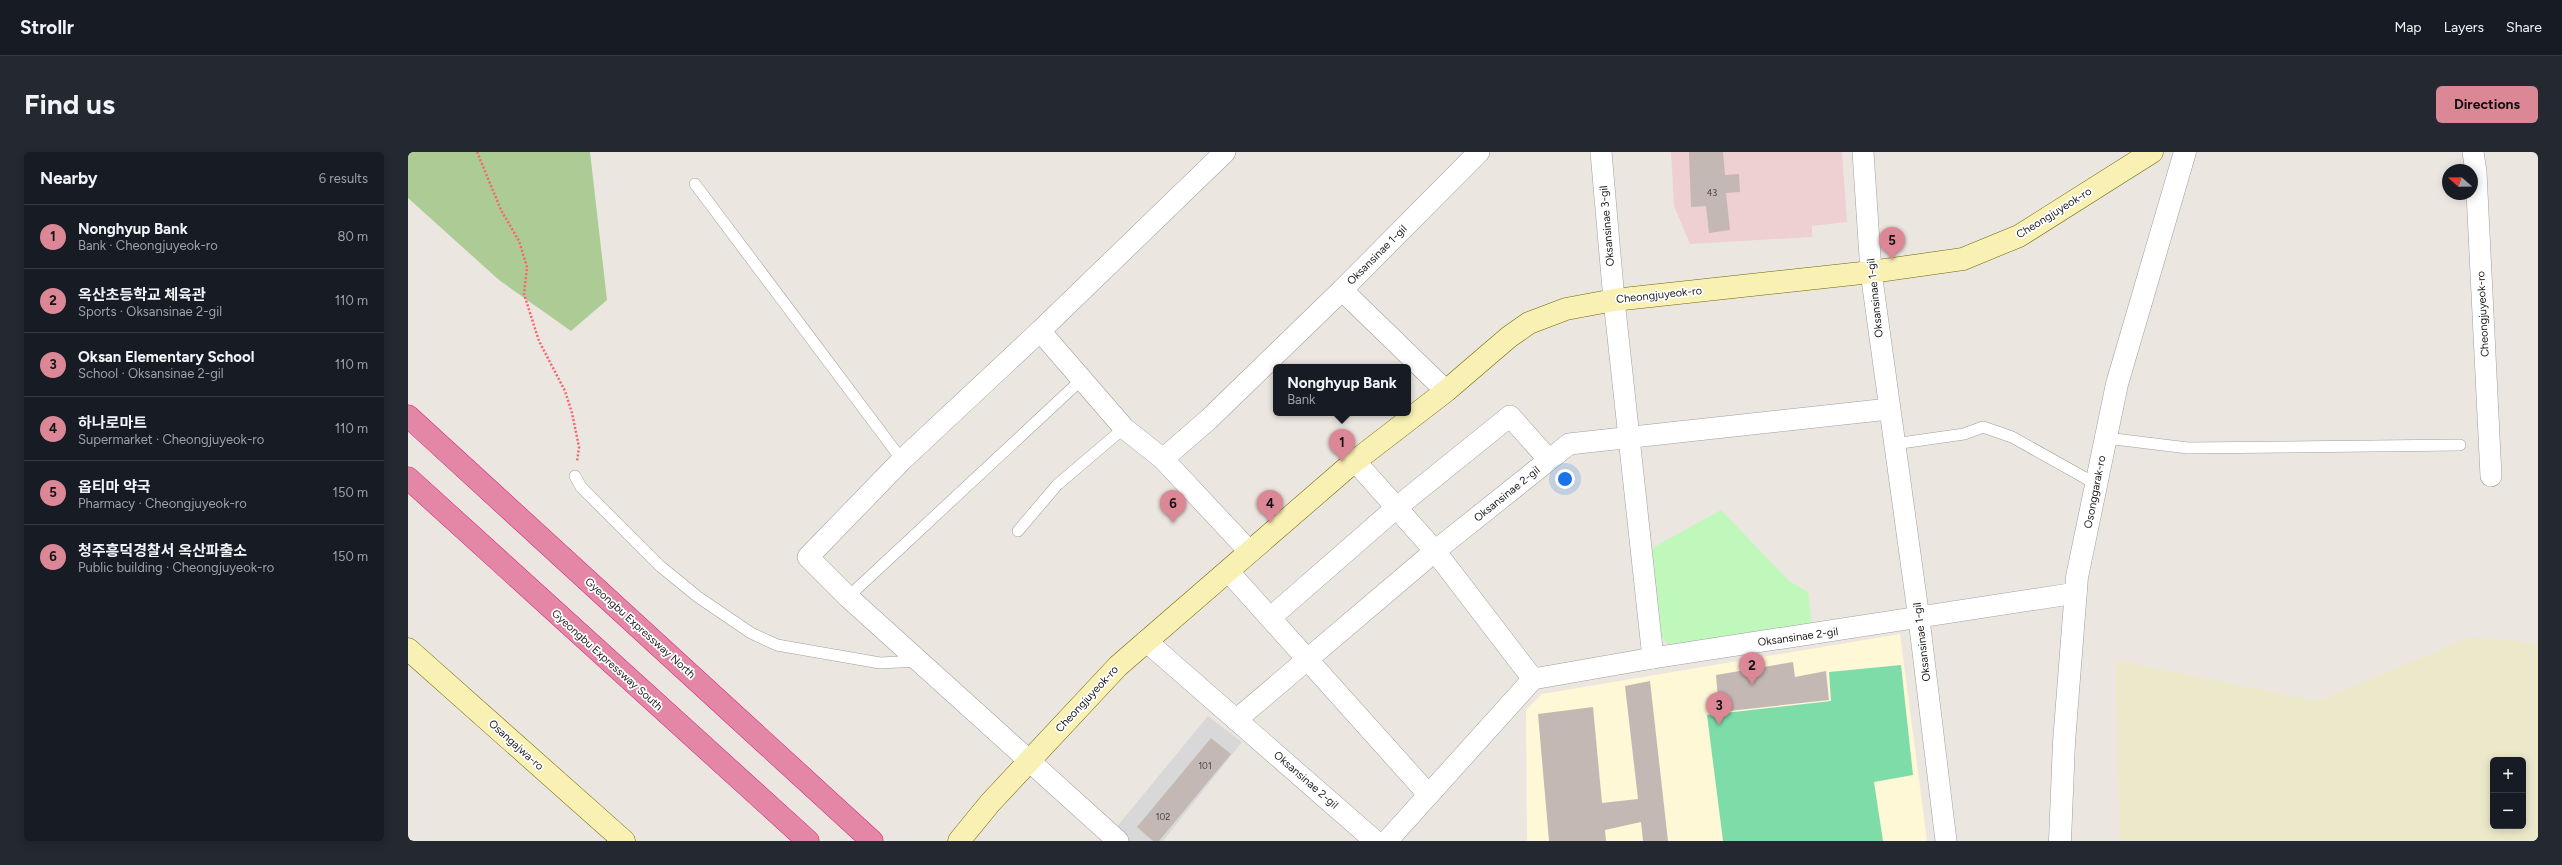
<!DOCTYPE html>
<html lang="en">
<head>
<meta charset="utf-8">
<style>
	body { margin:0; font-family:Figtree,"Noto Sans KR",sans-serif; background:#242831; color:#f1f3f6 }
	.controls { position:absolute; right:12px; bottom:12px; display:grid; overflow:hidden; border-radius:6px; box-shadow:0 2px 10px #0003 }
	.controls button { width:36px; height:36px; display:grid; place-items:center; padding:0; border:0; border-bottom:1px solid #363941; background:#171b24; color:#f1f3f6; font:20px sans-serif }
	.compass { position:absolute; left:2034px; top:12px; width:36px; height:36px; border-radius:50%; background:#171b24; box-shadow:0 2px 10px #0003; rotate:290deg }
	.you { position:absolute; left:1157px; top:327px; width:14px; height:14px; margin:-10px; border:3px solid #fff; border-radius:50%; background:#1a73e8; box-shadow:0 0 0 6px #1a73e833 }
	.badge { display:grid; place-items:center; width:26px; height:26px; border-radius:50%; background:#dc8796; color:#111; font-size:13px; font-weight:700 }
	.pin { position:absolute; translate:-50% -33px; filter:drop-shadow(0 1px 2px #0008) }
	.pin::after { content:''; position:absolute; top:21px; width:14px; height:12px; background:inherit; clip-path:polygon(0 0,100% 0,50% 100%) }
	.popup { position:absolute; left:865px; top:212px; width:138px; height:52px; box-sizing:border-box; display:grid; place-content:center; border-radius:6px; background:#171b24; filter:drop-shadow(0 1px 3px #0005); font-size:13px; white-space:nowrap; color:#9ea1a6 }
	.popup b { font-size:15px; color:#f1f3f6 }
	.popup::after { content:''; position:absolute; left:50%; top:100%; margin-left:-8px; border:8px solid transparent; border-top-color:#171b24 }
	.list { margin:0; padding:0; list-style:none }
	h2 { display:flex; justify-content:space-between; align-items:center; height:52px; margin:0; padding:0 16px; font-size:17px }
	h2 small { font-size:13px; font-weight:400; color:#9ea1a6 }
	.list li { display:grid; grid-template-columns:26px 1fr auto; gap:12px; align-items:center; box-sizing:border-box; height:64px; padding:0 16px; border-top:1px solid #363941 }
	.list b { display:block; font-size:15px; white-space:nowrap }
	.list p { margin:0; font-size:13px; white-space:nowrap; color:#9ea1a6 }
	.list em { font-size:13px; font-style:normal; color:#9ea1a6 }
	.map { position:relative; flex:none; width:2130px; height:689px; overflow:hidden; border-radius:6px }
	header { display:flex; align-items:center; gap:24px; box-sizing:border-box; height:56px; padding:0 20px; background:#171b24; border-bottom:1px solid #363941 }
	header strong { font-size:19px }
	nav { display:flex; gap:22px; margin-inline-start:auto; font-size:14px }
	.intro { display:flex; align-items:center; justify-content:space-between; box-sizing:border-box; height:96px; padding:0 24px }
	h1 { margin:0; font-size:28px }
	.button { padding:10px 18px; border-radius:6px; background:#dc8796; color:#111; font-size:14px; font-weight:700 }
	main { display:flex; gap:24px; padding:0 24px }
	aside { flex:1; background:#171b24; border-radius:6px; box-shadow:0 2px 10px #0003 }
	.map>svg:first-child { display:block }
	.residential { fill:#d9d8d8 }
	.commercial { fill:#eecfd2 }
	.education { fill:#fef8d7 }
	.farmland { fill:#ece9cb; fill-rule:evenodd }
	.forest { fill:#adcc95 }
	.park { fill:#c0f8bc }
	.pitch { fill:#7edca9 }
	.building { fill:#c4b8b4 }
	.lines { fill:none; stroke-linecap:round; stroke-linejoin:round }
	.service-casing { stroke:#9f9f9f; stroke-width:12 }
	.minor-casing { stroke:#9f9f9f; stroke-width:22 }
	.tertiary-casing { stroke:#9f9f9f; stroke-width:23 }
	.secondary-casing { stroke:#6e6906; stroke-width:23 }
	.motorway-casing { stroke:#d2257b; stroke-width:23 }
	.path { stroke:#f7666e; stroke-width:2.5; stroke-dasharray:2 2; stroke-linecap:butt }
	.service { stroke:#fff; stroke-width:11 }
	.minor { stroke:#fff; stroke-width:21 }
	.tertiary { stroke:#fff; stroke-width:22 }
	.secondary { stroke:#f8f1b3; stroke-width:22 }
	.motorway { stroke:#e487a7; stroke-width:22 }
	.labels { text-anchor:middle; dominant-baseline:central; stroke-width:3.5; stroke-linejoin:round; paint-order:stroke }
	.number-label { font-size:9px; fill:#454241 }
	.street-label { font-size:11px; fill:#1b1b1b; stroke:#fff }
</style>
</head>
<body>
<header>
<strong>Strollr</strong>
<nav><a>Map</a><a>Layers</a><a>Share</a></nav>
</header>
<div class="intro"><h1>Find us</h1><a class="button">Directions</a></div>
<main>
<aside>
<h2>Nearby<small>6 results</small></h2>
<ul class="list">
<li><span class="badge">1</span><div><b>Nonghyup Bank</b><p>Bank · Cheongjuyeok-ro</p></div><em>80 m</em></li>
<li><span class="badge">2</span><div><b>옥산초등학교 체육관</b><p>Sports · Oksansinae 2-gil</p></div><em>110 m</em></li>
<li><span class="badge">3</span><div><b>Oksan Elementary School</b><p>School · Oksansinae 2-gil</p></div><em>110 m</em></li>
<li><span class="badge">4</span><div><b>하나로마트</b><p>Supermarket · Cheongjuyeok-ro</p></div><em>110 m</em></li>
<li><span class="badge">5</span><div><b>옵티마 약국</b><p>Pharmacy · Cheongjuyeok-ro</p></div><em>150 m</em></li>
<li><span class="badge">6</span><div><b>청주흥덕경찰서 옥산파출소</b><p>Public building · Cheongjuyeok-ro</p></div><em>150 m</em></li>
</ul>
</aside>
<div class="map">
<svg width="2130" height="689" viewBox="0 0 2130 689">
	<rect width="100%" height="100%" fill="#ece6e0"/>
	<polygon class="residential" points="800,564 834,590 755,689 720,689 707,677"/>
	<polygon class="commercial" points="1263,0 1434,0 1439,70 1404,74 1404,85 1282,92 1266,54"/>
	<polygon class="education" points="1492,482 1519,689 1119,689 1118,558 1134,542"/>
	<path class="farmland" d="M2062,485l68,6v198h-418l-5,-181 203,41zM2085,608h30v66h-30z"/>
	<polygon class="forest" points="0,0 182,0 199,148 163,179 91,128 0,46"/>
	<polygon class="park" points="1313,358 1381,429 1400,440 1404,473 1264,497 1251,482 1244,396"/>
	<polygon class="pitch" points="1493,513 1505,623 1466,630 1475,689 1315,689 1299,563 1423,549 1421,520"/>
	<g class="building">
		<polygon points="1281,0 1315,0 1317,23 1331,22 1332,40 1318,41 1322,78 1301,81 1298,54 1283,55"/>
		<polygon points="1385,510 1387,525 1418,519 1421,548 1321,559 1318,546 1310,547 1308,523"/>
		<polygon points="1242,529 1260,689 1235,689 1233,670 1197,678 1198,689 1141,689 1130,562 1185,555 1194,651 1230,647 1217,534"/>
		<polygon points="803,586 823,602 751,689 745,689 729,675"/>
	</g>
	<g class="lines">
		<defs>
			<g id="service">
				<polyline points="287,32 494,308"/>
				<polyline points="1698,286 1780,296 2052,293"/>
				<polyline points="1486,292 1556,282 1575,275 1604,285 1688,332"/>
				<polyline points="167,324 173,335 252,414 290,445 343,481 369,493 472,511 511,509"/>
				<polyline points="610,379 649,333 716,276"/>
				<polyline points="440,445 673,228"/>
			</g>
			<g id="minor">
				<polyline points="1193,0 1206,148 1245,506"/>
				<polyline points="1455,0 1463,120 1511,467 1538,689"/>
				<polyline points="2065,0 2068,20 2083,324"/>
				<polyline points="632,179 817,0"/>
				<polyline points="1038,239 934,138 1071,0"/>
				<polyline points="755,307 801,267 934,138"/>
				<polyline points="947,309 1027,399 1125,527"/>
				<polyline points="820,419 1020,642"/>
				<polyline points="862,466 988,356 1102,264 1141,308"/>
				<polyline points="738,489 967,689"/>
				<polyline points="828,568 1027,399 1161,292 1481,257"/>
				<polyline points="710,689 440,445 400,405 494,308 632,179 716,276 755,307 842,400"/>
				<polyline points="979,689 1125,527 1245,506 1668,441"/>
			</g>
			<polyline id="tertiary" points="1652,689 1656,590 1669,425 1709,232 1777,0"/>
			<g id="secondary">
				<polyline points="0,497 216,689"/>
				<polyline points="551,689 582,651 710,514 942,313 1038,239 1101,185 1121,171 1158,157 1206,148 1463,120 1555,107 1611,84 1744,0"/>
			</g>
			<g id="motorway">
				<polyline points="0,264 464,689"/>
				<polyline points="0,326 400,689"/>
			</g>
		</defs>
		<use href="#service" class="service-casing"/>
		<use href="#minor" class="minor-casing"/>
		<use href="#tertiary" class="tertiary-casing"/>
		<use href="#secondary" class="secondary-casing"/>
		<use href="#motorway" class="motorway-casing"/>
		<polyline class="path" points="69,0 93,58 111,89 119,115 116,142 131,189 157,239 164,261 171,295 169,310"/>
		<use href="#service" class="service"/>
		<use href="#minor" class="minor"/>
		<use href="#tertiary" class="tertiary"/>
		<use href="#secondary" class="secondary"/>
		<use href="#motorway" class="motorway"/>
	</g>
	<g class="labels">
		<g class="number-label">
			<text x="1304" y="40">43</text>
			<text x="797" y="613">101</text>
			<text x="755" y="664">102</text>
		</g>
		<g class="street-label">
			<text transform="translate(1646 61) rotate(-32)">Cheongjuyeok-ro</text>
			<text transform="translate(1199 74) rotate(-95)">Oksansinae 3-gil</text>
			<text transform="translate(969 103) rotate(-45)">Oksansinae 1-gil</text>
			<text transform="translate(1251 143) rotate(-6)">Cheongjuyeok-ro</text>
			<text transform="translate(1467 146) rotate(-96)">Oksansinae 1-gil</text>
			<text transform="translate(2075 162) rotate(-93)">Cheongjuyeok-ro</text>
			<text transform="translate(1687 340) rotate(-79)">Osonggarak-ro</text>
			<text transform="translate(1099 342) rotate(-39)">Oksansinae 2-gil</text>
			<text transform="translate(232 476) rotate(42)">Gyeongbu Expressway North</text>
			<text transform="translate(1390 485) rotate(-8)">Oksansinae 2-gil</text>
			<text transform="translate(1514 490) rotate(-97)">Oksansinae 1-gil</text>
			<text transform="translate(199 508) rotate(42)">Gyeongbu Expressway South</text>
			<text transform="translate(679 547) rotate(-47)">Cheongjuyeok-ro</text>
			<text transform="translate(108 593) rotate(42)">Osangajwa-ro</text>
			<text transform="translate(898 628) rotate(41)">Oksansinae 2-gil</text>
		</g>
	</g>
</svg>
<div class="controls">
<button>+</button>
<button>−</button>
</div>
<svg class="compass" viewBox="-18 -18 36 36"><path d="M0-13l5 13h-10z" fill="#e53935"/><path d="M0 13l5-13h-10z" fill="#9ea1a6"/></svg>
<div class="you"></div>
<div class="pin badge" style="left:934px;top:310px">1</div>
<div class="popup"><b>Nonghyup Bank</b>Bank</div>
<div class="pin badge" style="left:1344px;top:533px">2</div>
<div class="pin badge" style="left:1311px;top:573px">3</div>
<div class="pin badge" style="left:862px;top:371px">4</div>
<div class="pin badge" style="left:1484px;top:108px">5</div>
<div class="pin badge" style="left:765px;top:371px">6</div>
</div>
</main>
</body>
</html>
